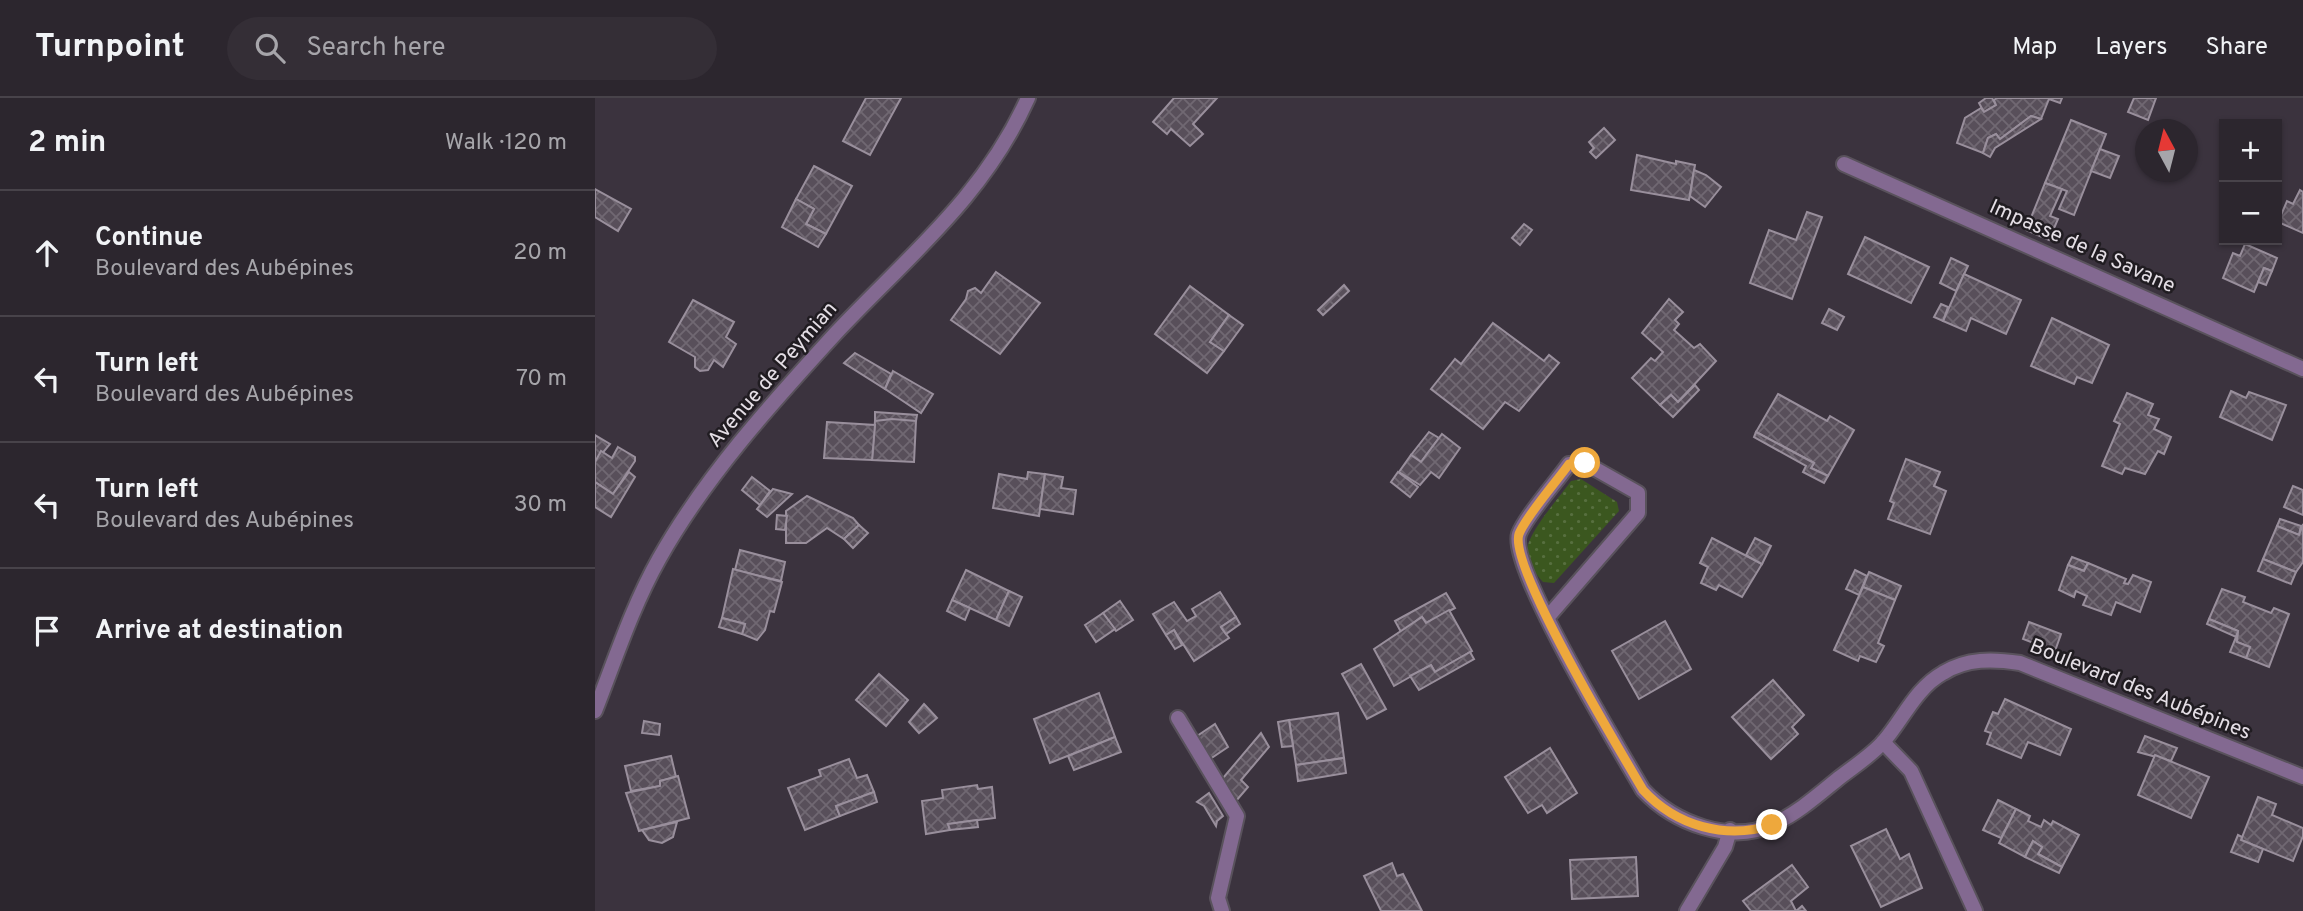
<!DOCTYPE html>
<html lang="en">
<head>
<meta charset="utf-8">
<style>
	body { margin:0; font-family:Overpass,sans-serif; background:#342e36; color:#f1f3f6 }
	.controls { position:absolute; right:21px; top:21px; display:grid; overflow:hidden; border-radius:0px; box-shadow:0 2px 5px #0004 }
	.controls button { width:63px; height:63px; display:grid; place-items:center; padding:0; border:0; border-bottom:2px solid #48434a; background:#2c262e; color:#f1f3f6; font:35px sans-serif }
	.compass { position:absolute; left:1540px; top:21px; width:63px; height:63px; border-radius:50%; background:#2c262e; box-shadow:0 2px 5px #0004; rotate:353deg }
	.stop { position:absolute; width:21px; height:21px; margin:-16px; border:5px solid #eea83c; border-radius:50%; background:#fff }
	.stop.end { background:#eea83c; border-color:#fff; box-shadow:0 2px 7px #0008 }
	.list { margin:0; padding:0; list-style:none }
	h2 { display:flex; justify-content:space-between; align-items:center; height:91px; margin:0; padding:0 28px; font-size:30px }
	h2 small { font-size:23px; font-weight:400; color:#a6a5aa }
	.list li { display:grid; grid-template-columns:46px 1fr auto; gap:21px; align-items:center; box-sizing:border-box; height:126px; padding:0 28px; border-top:2px solid #48434a }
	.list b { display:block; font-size:26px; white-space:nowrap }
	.list p { margin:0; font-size:23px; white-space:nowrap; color:#a6a5aa }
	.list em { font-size:23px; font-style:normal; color:#a6a5aa }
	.icon { flex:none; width:38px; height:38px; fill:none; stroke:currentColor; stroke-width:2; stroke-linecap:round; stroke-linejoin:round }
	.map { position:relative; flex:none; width:1708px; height:813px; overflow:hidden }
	header { display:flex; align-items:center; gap:42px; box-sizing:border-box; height:98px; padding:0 35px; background:#2c262e; border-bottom:2px solid #48434a }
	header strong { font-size:33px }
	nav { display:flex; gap:38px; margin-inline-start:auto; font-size:24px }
	.search { width:490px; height:63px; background:#342e36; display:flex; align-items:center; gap:18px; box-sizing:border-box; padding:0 24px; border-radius:38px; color:#a6a5aa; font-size:26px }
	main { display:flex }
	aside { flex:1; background:#2c262e }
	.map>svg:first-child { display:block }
	.grass { fill:url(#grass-dots) }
	.building { fill:url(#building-cross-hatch); stroke:#998f9c; stroke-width:2 }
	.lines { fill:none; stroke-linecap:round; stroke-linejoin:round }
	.minor-casing { stroke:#59525c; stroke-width:18 }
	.minor { stroke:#836991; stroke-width:14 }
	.route { stroke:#eea83c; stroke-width:9 }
	.labels { text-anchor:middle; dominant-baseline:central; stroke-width:5; stroke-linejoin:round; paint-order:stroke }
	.street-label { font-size:21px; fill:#e4dee5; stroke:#201c21 }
</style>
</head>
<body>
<header>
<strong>Turnpoint</strong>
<div class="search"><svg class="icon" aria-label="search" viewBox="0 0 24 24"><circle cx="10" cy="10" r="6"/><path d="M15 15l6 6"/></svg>Search here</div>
<nav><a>Map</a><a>Layers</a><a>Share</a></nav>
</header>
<main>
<aside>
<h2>2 min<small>Walk · 120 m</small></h2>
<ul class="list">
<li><svg class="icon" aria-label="ahead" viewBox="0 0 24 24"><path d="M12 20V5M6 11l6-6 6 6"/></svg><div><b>Continue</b><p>Boulevard des Aubépines</p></div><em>20 m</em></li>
<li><svg class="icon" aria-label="left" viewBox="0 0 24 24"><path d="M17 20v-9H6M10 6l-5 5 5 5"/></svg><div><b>Turn left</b><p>Boulevard des Aubépines</p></div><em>70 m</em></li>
<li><svg class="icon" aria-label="left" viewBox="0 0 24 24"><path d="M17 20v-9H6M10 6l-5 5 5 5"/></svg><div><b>Turn left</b><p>Boulevard des Aubépines</p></div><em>30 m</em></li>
<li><svg class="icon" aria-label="arrive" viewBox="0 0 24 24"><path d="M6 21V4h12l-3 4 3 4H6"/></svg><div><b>Arrive at destination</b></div></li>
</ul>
</aside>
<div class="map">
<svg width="1708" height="813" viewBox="0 0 1708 813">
	<defs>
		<pattern id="grass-dots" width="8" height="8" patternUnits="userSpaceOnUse" patternTransform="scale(1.75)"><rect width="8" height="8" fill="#3b571f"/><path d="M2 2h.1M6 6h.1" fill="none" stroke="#576f3f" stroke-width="1.8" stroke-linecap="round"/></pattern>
		<pattern id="building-cross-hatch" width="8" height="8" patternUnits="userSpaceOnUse" patternTransform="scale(1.75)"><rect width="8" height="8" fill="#584f5a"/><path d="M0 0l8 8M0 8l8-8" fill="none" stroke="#706872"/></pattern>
	</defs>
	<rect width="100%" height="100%" fill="#3b333e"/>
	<path class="grass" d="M986,381l36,23 2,9 -65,72 -11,-1c-8,-9 -15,-17 -16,-29 -2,-18 33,-56 44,-72z"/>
	<g class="building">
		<polygon points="271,0 306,0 275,57 248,43"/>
		<polygon points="579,0 622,0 598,26 608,36 595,48 576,31 572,36 558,24"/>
		<polygon points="1391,0 1397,0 1401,7 1389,14 1384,5"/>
		<polygon points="1402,0 1467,0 1465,5 1454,1 1446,21 1436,18 1405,41 1401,36 1393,40 1388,55 1362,45 1370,20 1386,10 1389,14 1401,7 1399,2"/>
		<polygon points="1539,0 1561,0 1553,22 1533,14"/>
		<polygon points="1436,18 1446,21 1400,50 1395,59 1388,55 1393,40 1401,36 1405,41"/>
		<polygon points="1476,22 1511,36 1479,117 1464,111 1472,93 1450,85"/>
		<polygon points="1009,30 1020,42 1001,60 995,54 999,50 994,44"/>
		<polygon points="1505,51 1524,58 1515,80 1496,73"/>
		<polygon points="1042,57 1081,66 1081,63 1100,67 1094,102 1036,92"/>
		<polygon points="219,68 257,88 231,136 211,126 219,111 201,101"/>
		<polygon points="1099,72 1111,77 1126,89 1110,109 1095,98"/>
		<polygon points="1450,85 1467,91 1455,118 1463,121 1454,142 1431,132"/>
		<polygon points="0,91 36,111 23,133 0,119"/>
		<polygon points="1705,92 1708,94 1708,135 1683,124 1692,103 1698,106"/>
		<polygon points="201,101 219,111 211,126 231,136 223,149 187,129"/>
		<polygon points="1212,114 1227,119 1197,201 1155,185 1174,132 1201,142"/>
		<polygon points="929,126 937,132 925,147 917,140"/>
		<polygon points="1270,139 1334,169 1316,205 1253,176"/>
		<polygon points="1650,146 1682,160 1677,173 1669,170 1659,194 1628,180 1638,155 1645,158"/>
		<polygon points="1356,160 1373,168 1361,193 1345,185"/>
		<polygon points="1669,170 1677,173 1671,187 1663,184"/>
		<polygon points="401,174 445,205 405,256 356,222 371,201 373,193 380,190 386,195"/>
		<polygon points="1369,176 1426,202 1411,236 1376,220 1371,233 1348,223"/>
		<polygon points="749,187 754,193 728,217 723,212"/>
		<polygon points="595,188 634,217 615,244 629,253 612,275 560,236"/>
		<polygon points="1074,201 1088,214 1080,222 1084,226 1079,232 1099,250 1105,246 1121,263 1083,304 1076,297 1065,307 1037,280 1056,260 1060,263 1068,254 1047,235"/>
		<polygon points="98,202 139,224 131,239 141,246 128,269 119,262 113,272 105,273 100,269 100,259 74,244"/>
		<polygon points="1346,206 1353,209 1348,223 1339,219"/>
		<polygon points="1234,211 1249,219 1242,232 1227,225"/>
		<polygon points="634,217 648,227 629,253 615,244"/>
		<polygon points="1457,220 1514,247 1497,285 1482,279 1479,286 1436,268"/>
		<polygon points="898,225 949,263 954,257 964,265 924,313 910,304 888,331 836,291 860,261 866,266"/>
		<polygon points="260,255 296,276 290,291 249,265"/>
		<polygon points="298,273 338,296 326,315 290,291"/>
		<polygon points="1100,287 1104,292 1078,319 1065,307 1076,297 1083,304"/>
		<polygon points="1636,293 1651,300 1654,294 1691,307 1677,342 1625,319"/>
		<polygon points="1532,295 1558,306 1553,317 1564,321 1559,331 1576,339 1569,356 1563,353 1550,376 1530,370 1527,376 1507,368 1525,326 1519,323"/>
		<polygon points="1183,296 1232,323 1235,318 1259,332 1233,378 1216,370 1219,365 1161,334"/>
		<polygon points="280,314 322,317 321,323 280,323"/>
		<polygon points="297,321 321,323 319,364 277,362 280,323"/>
		<polygon points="232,324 280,327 277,362 229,360"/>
		<polygon points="834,334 844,340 826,364 816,357"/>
		<polygon points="1161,334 1219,365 1216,370 1233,378 1229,385 1208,374 1211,368 1159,339"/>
		<polygon points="847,336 865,350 844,380 836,374 825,387 804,374 816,357 826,364"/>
		<polygon points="0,337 15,346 0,364"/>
		<polygon points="23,349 40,359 40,363 18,396 0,384 0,364 6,353 17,360"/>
		<polygon points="1311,361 1345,374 1339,388 1351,393 1335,436 1293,421 1299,405 1295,403"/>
		<polygon points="34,374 40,379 16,419 0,409 0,384 18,396"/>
		<polygon points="433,374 450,376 444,418 398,410 404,376 432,381"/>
		<polygon points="803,374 823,389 815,399 796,384"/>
		<polygon points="450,376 468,379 466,390 481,392 478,416 445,411"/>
		<polygon points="157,379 175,393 165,407 147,392"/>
		<polygon points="1698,388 1708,392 1708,417 1689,409"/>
		<polygon points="178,391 197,396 172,419 162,411"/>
		<polygon points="212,398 258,420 264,427 249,441 232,430 211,445 191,445 191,413"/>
		<polygon points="182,417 192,418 190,432 181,431"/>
		<polygon points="1685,421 1706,428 1704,437 1682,428"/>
		<polygon points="1708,426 1708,464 1701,474 1668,461 1682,428 1704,437"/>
		<polygon points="264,427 273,435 258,450 249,441"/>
		<polygon points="1117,440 1167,466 1147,499 1124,487 1121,492 1106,485 1113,469 1105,465"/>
		<polygon points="1160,440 1176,448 1167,466 1151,457"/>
		<polygon points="145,452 190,464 186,483 140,472"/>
		<polygon points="1477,459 1493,465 1489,473 1473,467"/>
		<polygon points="1668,461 1701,474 1696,486 1663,473"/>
		<polygon points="1493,465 1531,481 1529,485 1533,486 1538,477 1556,484 1545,514 1521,504 1516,517 1488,507 1492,498 1481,493 1479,499 1464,492 1473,467 1489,473"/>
		<polygon points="138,471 187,484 179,514 175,513 170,532 162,542 147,536 150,526 127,520"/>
		<polygon points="371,472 414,493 401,522 357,502"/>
		<polygon points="1260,472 1272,478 1264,497 1251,491"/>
		<polygon points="1274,474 1306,488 1300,502 1268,489"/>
		<polygon points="1268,489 1300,502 1283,545 1289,548 1281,564 1265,558 1263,563 1239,552"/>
		<polygon points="1627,491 1650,499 1648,504 1676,515 1679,510 1694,516 1674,569 1651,560 1655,549 1642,544 1643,533 1614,521"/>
		<polygon points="414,493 427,499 414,528 401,522"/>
		<polygon points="625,494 641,519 626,529 634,540 599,563 579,532 571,537 558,516 579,504 592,523 601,518 597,511"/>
		<polygon points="851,495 860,510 831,525 827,519 806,534 800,523"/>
		<polygon points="357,502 375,510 370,522 352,513"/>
		<polygon points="525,503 538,522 521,533 508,515"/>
		<polygon points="854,512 877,553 840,574 836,567 799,588 779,551 827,519 831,525"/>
		<polygon points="508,515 520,531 501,544 490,527"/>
		<polygon points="641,519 645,526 631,536 626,529"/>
		<polygon points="127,520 150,526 147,536 124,529"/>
		<polygon points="1614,521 1643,533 1641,539 1612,526"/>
		<polygon points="1070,523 1096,571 1044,601 1017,553"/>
		<polygon points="1434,524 1466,536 1460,553 1428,541"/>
		<polygon points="579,532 587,547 580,551 571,537"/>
		<polygon points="1641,539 1642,544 1655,549 1651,560 1635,554"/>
		<polygon points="875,554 879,561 824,592 815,578 836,567 840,574"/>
		<polygon points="766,566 791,611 772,621 747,576"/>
		<polygon points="284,576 313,602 291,628 261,602"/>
		<polygon points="1178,582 1209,617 1197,629 1203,636 1176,661 1137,619"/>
		<polygon points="504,595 520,639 455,665 439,621"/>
		<polygon points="1410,601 1476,631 1465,657 1433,644 1426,660 1392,646 1396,635 1390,633 1398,614 1403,616"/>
		<polygon points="329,606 342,620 324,635 314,624"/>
		<polygon points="743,615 749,660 701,667 694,622"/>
		<polygon points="694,622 698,648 687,649 683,624"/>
		<polygon points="49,623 65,626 64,637 47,635"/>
		<polygon points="620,626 633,649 615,661 602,638"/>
		<polygon points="666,635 674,649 646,682 653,689 641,703 623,686"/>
		<polygon points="1550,638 1582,650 1576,663 1543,654"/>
		<polygon points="520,639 526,654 479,672 473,658"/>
		<polygon points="955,650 982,695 952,715 947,707 933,715 910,679"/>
		<polygon points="1560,657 1614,679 1596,720 1543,697"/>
		<polygon points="76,658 81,679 65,683 65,688 36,693 30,668"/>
		<polygon points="749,660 751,675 703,683 701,667"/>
		<polygon points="254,661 262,680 272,677 279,694 241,708 245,718 210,732 193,690 226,678 224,672"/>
		<polygon points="83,678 94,720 44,733 31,695 65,688 65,683"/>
		<polygon points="382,687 383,691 397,689 400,720 353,726 355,732 331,736 327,703 348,700 347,692"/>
		<polygon points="279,694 282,704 245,718 241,708"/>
		<polygon points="614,695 628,718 622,723 621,728 609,708 602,704"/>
		<polygon points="1663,699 1681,706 1677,717 1708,730 1708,738 1698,763 1646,742"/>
		<polygon points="1403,702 1421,711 1406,740 1388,732"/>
		<polygon points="1421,711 1435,718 1433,723 1446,729 1449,722 1456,727 1458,723 1484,737 1467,769 1443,756 1447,749 1438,743 1430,759 1404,745"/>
		<polygon points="382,722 383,729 355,732 353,726"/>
		<polygon points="82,724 78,739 67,745 54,742 47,732"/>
		<polygon points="1291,731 1305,761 1314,756 1327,790 1286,809 1256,748"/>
		<polygon points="1643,737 1647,739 1646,742 1668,751 1663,764 1636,754"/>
		<polygon points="1438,743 1447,749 1443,756 1467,769 1464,775 1430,759"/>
		<polygon points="1041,759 1043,798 977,801 975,762"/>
		<polygon points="797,765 802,778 808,776 827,813 786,813 769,778"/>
		<polygon points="1197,767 1213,789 1196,803 1201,813 1207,808 1211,813 1156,813 1148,803"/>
	</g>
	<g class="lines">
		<defs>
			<g id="minor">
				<polyline points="1249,66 1708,271"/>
				<path d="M952,520l91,-105v-20l-53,-30 -16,1c-12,17 -43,52 -50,70 -11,32 102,218 124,256 31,33 87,55 131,34 24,-11 44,-29 65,-46 14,-11 33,-23 45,-37 19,-22 32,-53 59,-68 24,-15 50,-14 77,-10l283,114"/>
				<path d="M0,613c20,-51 37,-104 64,-152 46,-82 112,-155 176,-225 72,-77 148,-136 193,-236"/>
				<polyline points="583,620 642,718 623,800 627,813"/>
				<polyline points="1288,644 1316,673 1380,813"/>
				<polyline points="1092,813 1130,749 1135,732"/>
			</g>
		</defs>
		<use href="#minor" class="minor-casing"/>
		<use href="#minor" class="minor"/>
	</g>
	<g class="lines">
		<path class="route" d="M990,365l-16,1c-12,17 -43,52 -50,70 -11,32 102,218 124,256 33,36 83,50 129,35"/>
	</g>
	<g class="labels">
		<g class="street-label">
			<text transform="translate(1487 149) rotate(24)">Impasse de la Savane</text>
			<text transform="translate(178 277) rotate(-49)">Avenue de Peymian</text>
			<text transform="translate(1545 592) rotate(22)">Boulevard des Aubépines</text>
		</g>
	</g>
</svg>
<div class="controls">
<button>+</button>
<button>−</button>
</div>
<svg class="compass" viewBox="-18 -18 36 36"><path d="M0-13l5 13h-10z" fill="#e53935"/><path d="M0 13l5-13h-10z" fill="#a6a5aa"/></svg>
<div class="stop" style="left:990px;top:365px"></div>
<div class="stop end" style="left:1177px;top:727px"></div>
</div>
</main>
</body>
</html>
